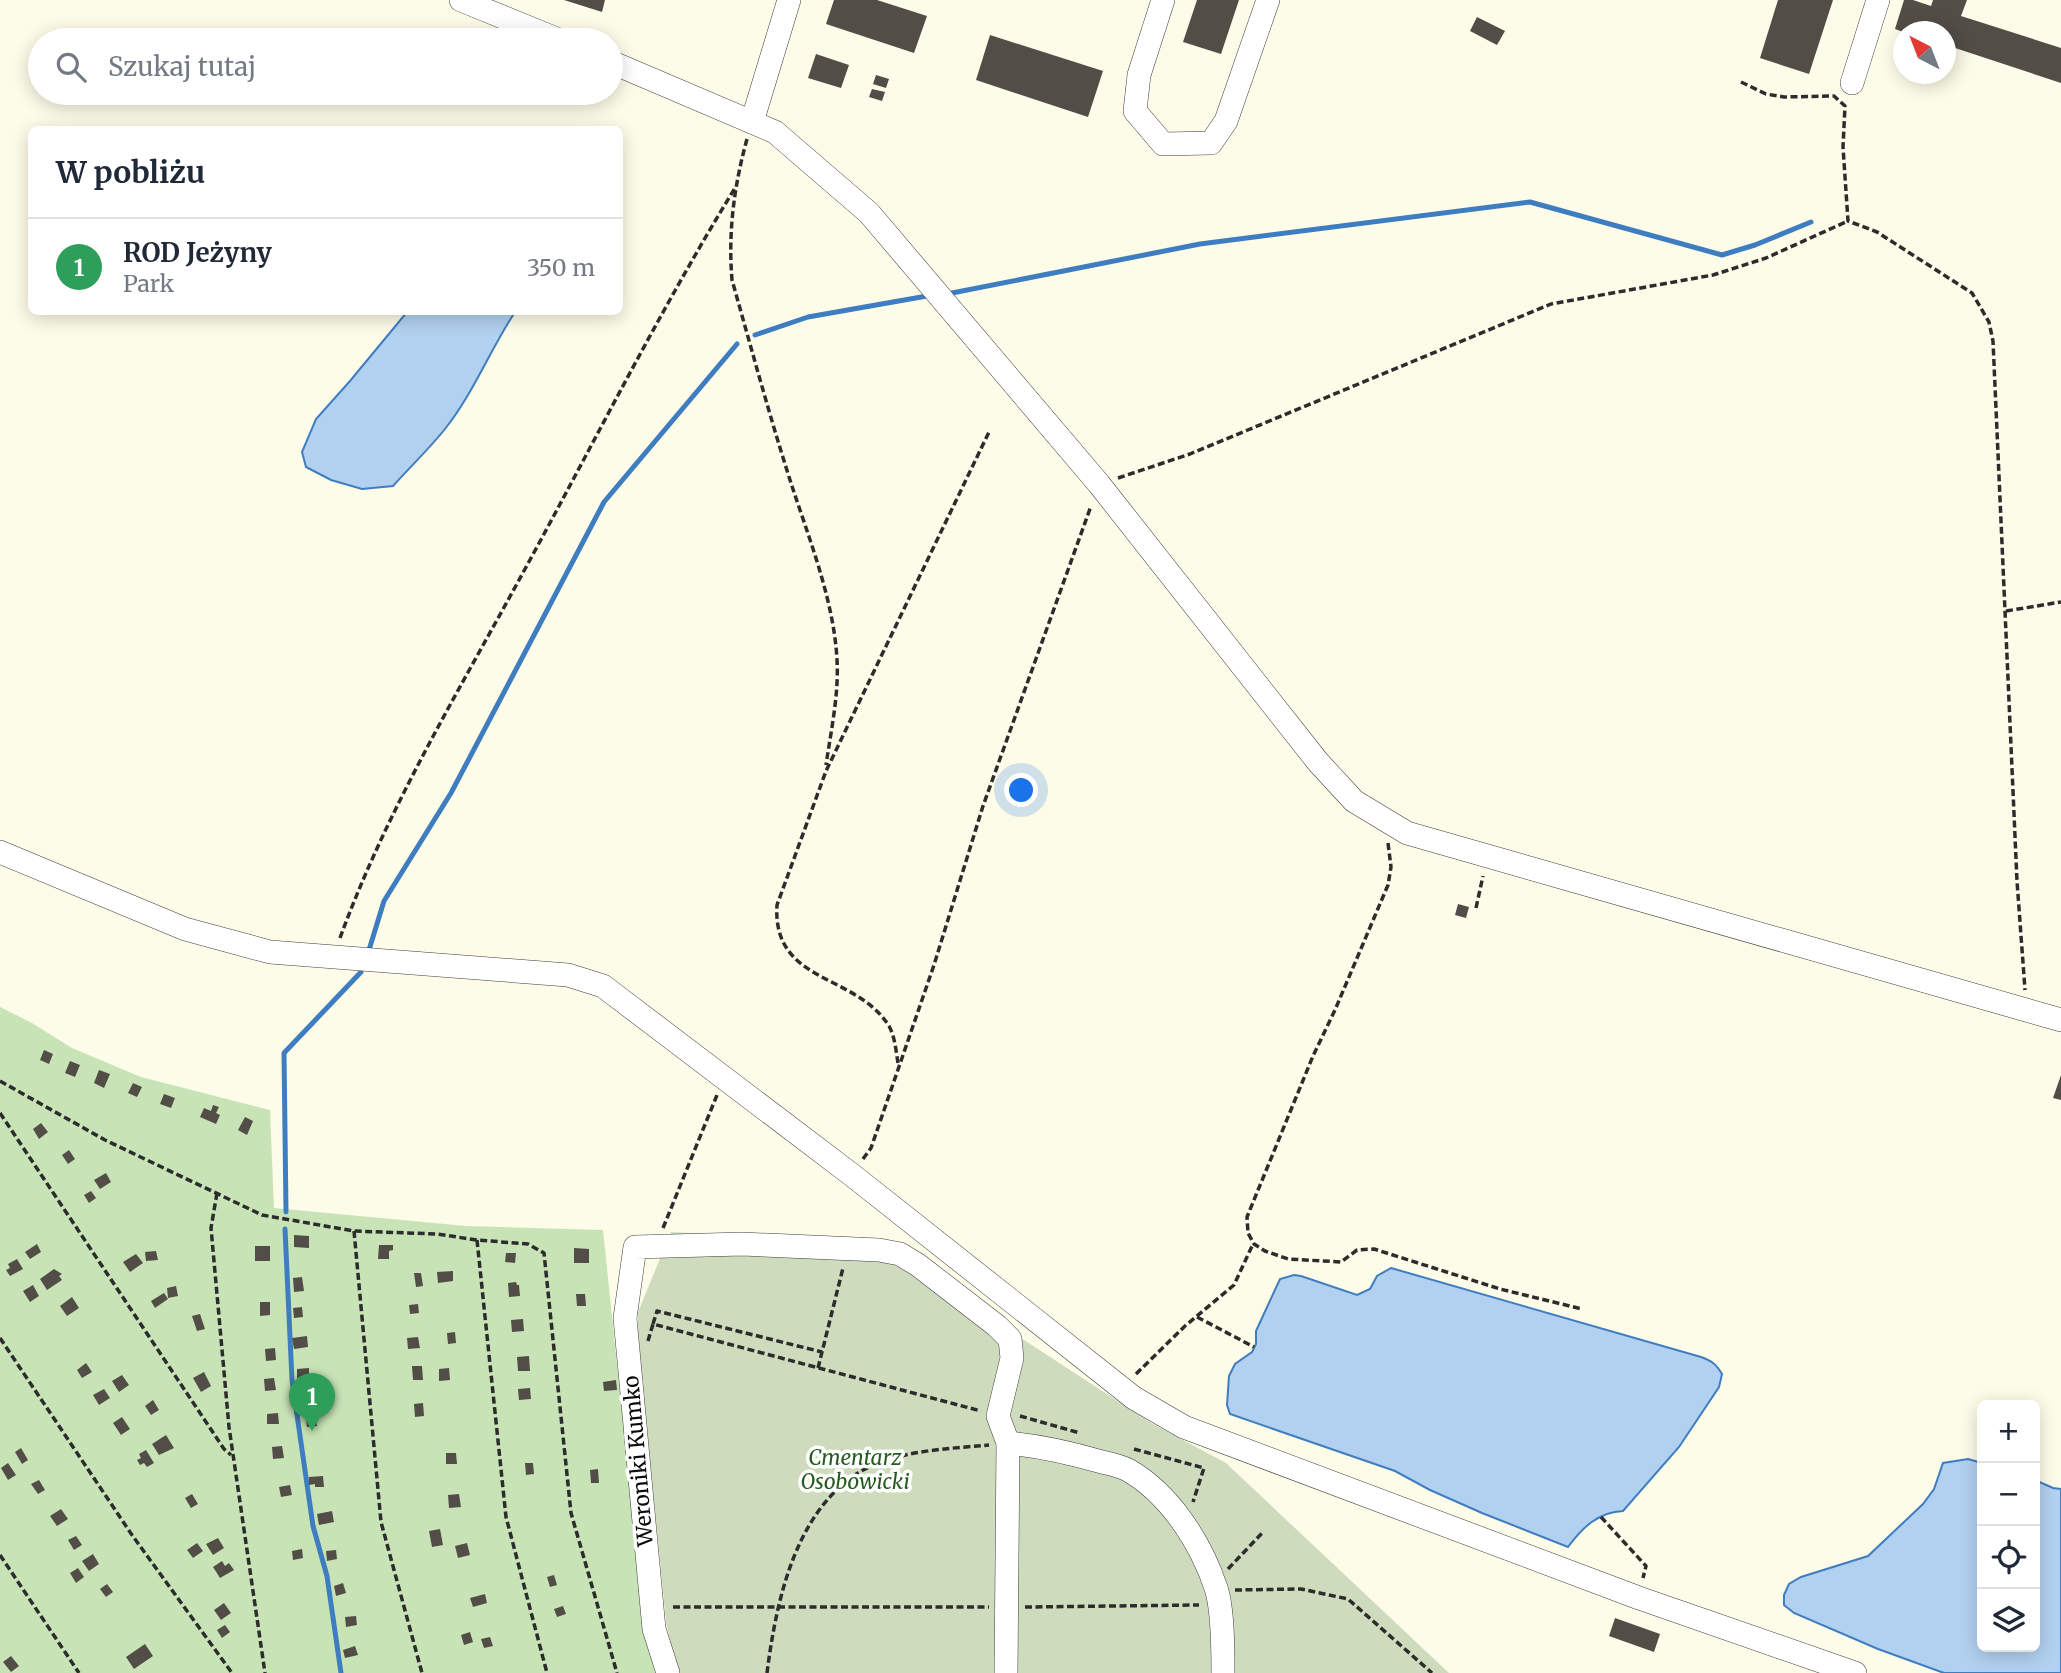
<!DOCTYPE html>
<html lang="pl">
<head>
<meta charset="utf-8">
<style>
	body { margin:0; font-family:Merriweather,serif; background:#f6f6f7; color:#1f2937 }
	.controls { position:absolute; right:21px; bottom:21px; display:grid; overflow:hidden; border-radius:10px; box-shadow:0 4px 18px #0003 }
	.controls button { width:63px; height:63px; display:grid; place-items:center; padding:0; border:0; border-bottom:2px solid #e0e1e3; background:#fff; color:#1f2937; font:35px sans-serif }
	.compass { position:absolute; left:1893px; top:21px; width:63px; height:63px; border-radius:50%; background:#fff; box-shadow:0 4px 18px #0003; rotate:318deg }
	.you { position:absolute; left:1022px; top:791px; width:24px; height:24px; margin:-18px; border:5px solid #fff; border-radius:50%; background:#1a73e8; box-shadow:0 0 0 10px #1a73e833 }
	.badge { display:grid; place-items:center; width:46px; height:46px; border-radius:50%; background:#7c3aed; color:#fff; font-size:23px; font-weight:700 }
	.pin { position:absolute; translate:-50% -58px; filter:drop-shadow(0 2px 4px #0008) }
	.pin::after { content:''; position:absolute; top:37px; width:24px; height:21px; background:inherit; clip-path:polygon(0 0,100% 0,50% 100%) }
	.list { margin:0; padding:0; list-style:none }
	h2 { display:flex; justify-content:space-between; align-items:center; height:91px; margin:0; padding:0 28px; font-size:30px }
	h2 small { font-size:23px; font-weight:400; color:#747a83 }
	.list li { display:grid; grid-template-columns:46px 1fr auto; gap:21px; align-items:center; box-sizing:border-box; height:98px; padding:0 28px; border-top:2px solid #e0e1e3 }
	.list b { display:block; font-size:26px; white-space:nowrap }
	.list p { margin:0; font-size:23px; white-space:nowrap; color:#747a83 }
	.list em { font-size:23px; font-style:normal; color:#747a83 }
	.icon { flex:none; width:38px; height:38px; fill:none; stroke:currentColor; stroke-width:2; stroke-linecap:round; stroke-linejoin:round }
	.map { position:relative; flex:none; width:2061px; height:1673px; overflow:hidden }
	.search { position:absolute; background:#fff; box-shadow:0 4px 18px #0003; left:28px; top:28px; width:595px; height:77px; display:flex; align-items:center; gap:18px; box-sizing:border-box; padding:0 24px; border-radius:38px; color:#747a83; font-size:26px }
	.panel { position:absolute; background:#fff; box-shadow:0 4px 18px #0003; left:28px; top:126px; width:595px; height:189px; border-radius:10px }
	.map>svg:first-child { display:block }
	.green { fill:#c8e4b6 }
	.cemetery { fill:#cedcbd }
	.water { fill:#b2d1f0; stroke:#3f7dc1; stroke-width:2 }
	.lines { fill:none; stroke-linecap:round; stroke-linejoin:round }
	.stream { stroke:#3f7dc1; stroke-width:5 }
	.building { fill:#524d47 }
	.minor-casing { stroke:#3d3d3d; stroke-width:24 }
	.path { stroke:#2c2c2c; stroke-width:3.5; stroke-dasharray:7 3.5; stroke-linecap:butt }
	.minor { stroke:#fff; stroke-width:23 }
	.labels { text-anchor:middle; dominant-baseline:central; stroke-width:7; stroke-linejoin:round; paint-order:stroke }
	.park-label { font-size:21px; font-style:italic; fill:#265b21; stroke:#fff }
	.street-label { font-size:21px; fill:#0a0a0a; stroke:#fff }
</style>
</head>
<body>
<div class="map">
<svg width="2061" height="1673" viewBox="0 0 2061 1673">
	<rect width="100%" height="100%" fill="#fdfce9"/>
	<polygon class="green" points="0,1007 32,1023 72,1048 141,1077 270,1110 274,1208 466,1226 603,1230 645,1632 656,1673 0,1673"/>
	<polygon class="cemetery" points="671,1232 897,1244 1021,1338 1153,1424 1226,1463 1449,1673 678,1673 666,1623 638,1333 638,1312"/>
	<g class="water">
		<path d="M407,312h108c-25,38 -42,82 -70,117 -16,20 -35,38 -52,57l-31,3 -31,-9 -25,-13 -4,-15 14,-33 34,-38z"/>
		<path d="M1391,1268l310,89c11,4 15,7 21,17l-3,13 -40,60 -56,64c-25,1 -41,17 -55,36l-86,-34 -52,-23 -35,-19 -165,-57 -3,-9 2,-29 6,-12 17,-12 4,-8v-13l24,-52 14,-4 7,1 56,19 13,-6 7,-13z"/>
		<polygon points="1968,1459 1982,1463 1982,1647 2035,1647 2035,1480 2053,1488 2061,1489 2061,1673 1944,1673 1878,1649 1794,1613 1784,1605 1784,1595 1789,1584 1801,1577 1868,1556 1923,1504 1934,1489 1943,1463"/>
	</g>
	<g class="lines">
		<g class="stream">
			<polyline points="952,293 1200,244 1530,202 1722,255 1755,245 1811,222"/>
			<polyline points="755,335 808,317 927,296"/>
			<polyline points="369,950 384,901 451,793 604,502 737,344"/>
			<polyline points="286,1212 284,1053 361,972"/>
			<polyline points="285,1229 292,1380 313,1526 327,1576 341,1673"/>
		</g>
	</g>
	<g class="building">
		<polygon points="564,0 605,0 602,12"/>
		<polygon points="834,0 877,0 927,16 914,53 826,24"/>
		<polygon points="1197,0 1239,0 1221,54 1183,42"/>
		<polygon points="1778,0 1833,0 1809,74 1760,58"/>
		<polygon points="1904,0 1913,0 1931,6 1933,0 1967,0 1961,16 2061,48 2061,83 1946,45 1946,32 1903,32 1895,29"/>
		<polygon points="1477,17 1505,31 1497,45 1470,31"/>
		<polygon points="990,35 1103,71 1088,117 976,80"/>
		<polygon points="816,54 849,65 841,88 808,78"/>
		<polygon points="876,75 889,79 886,88 873,84"/>
		<polygon points="872,89 885,92 882,101 869,97"/>
		<polygon points="1458,904 1469,907 1466,918 1455,915"/>
		<polygon points="44,1050 53,1054 49,1064 40,1060"/>
		<polygon points="70,1061 80,1065 75,1077 65,1073"/>
		<polygon points="99,1070 110,1074 104,1088 94,1083"/>
		<polygon points="2061,1075 2061,1100 2053,1098"/>
		<polygon points="133,1083 142,1087 137,1097 128,1093"/>
		<polygon points="164,1094 175,1098 171,1108 160,1104"/>
		<polygon points="213,1105 219,1107 216,1113 220,1115 216,1124 200,1117 204,1108 211,1111"/>
		<polygon points="245,1117 253,1121 247,1135 238,1130"/>
		<polygon points="41,1123 48,1132 39,1139 33,1129"/>
		<polygon points="69,1150 75,1159 68,1164 62,1155"/>
		<polygon points="106,1173 111,1182 100,1189 94,1180"/>
		<polygon points="91,1191 96,1198 89,1203 84,1195"/>
		<polygon points="294,1235 309,1236 309,1248 294,1247"/>
		<polygon points="37,1244 41,1252 30,1259 25,1252"/>
		<polygon points="379,1245 393,1245 393,1250 389,1251 389,1259 378,1259"/>
		<rect x="255" y="1246" width="15" height="15"/>
		<polygon points="574,1248 589,1249 589,1263 574,1263"/>
		<polygon points="156,1251 158,1260 146,1261 145,1252"/>
		<polygon points="506,1253 516,1253 515,1263 505,1262"/>
		<polygon points="136,1254 143,1263 130,1272 123,1262"/>
		<polygon points="17,1259 23,1269 10,1276 6,1270 10,1268 8,1264"/>
		<polygon points="54,1269 62,1274 59,1276 62,1280 47,1290 40,1279"/>
		<polygon points="453,1271 453,1281 438,1283 437,1272"/>
		<polygon points="414,1273 421,1273 423,1286 416,1287"/>
		<polygon points="302,1277 304,1291 294,1292 293,1278"/>
		<polygon points="516,1282 517,1285 519,1285 520,1296 509,1297 508,1283"/>
		<polygon points="33,1285 39,1296 30,1302 23,1291"/>
		<polygon points="176,1286 178,1296 168,1298 167,1288"/>
		<polygon points="164,1293 168,1299 155,1308 151,1301"/>
		<polygon points="576,1294 585,1294 586,1306 577,1306"/>
		<polygon points="72,1297 79,1308 67,1316 60,1306"/>
		<polygon points="260,1302 270,1302 270,1315 260,1316"/>
		<polygon points="418,1304 419,1313 410,1314 409,1305"/>
		<polygon points="302,1307 303,1317 294,1318 293,1308"/>
		<polygon points="200,1314 205,1329 197,1331 192,1316"/>
		<polygon points="523,1319 524,1331 512,1332 511,1320"/>
		<polygon points="455,1332 456,1343 448,1344 447,1333"/>
		<polygon points="307,1336 308,1347 294,1349 292,1338"/>
		<polygon points="418,1337 420,1348 408,1349 407,1338"/>
		<polygon points="275,1348 276,1360 266,1361 265,1349"/>
		<polygon points="529,1356 530,1371 518,1371 517,1357"/>
		<polygon points="86,1363 92,1372 82,1378 77,1370"/>
		<polygon points="412,1366 422,1366 423,1380 413,1380"/>
		<polygon points="309,1368 309,1377 297,1378 297,1369"/>
		<polygon points="449,1368 450,1380 439,1381 439,1369"/>
		<polygon points="204,1372 211,1386 201,1392 193,1378"/>
		<polygon points="122,1375 129,1385 119,1392 112,1381"/>
		<polygon points="274,1378 276,1390 265,1391 264,1379"/>
		<polygon points="616,1380 617,1390 604,1391 603,1382"/>
		<polygon points="312,1388 313,1398 301,1399 300,1389"/>
		<polygon points="530,1388 531,1399 519,1400 518,1389"/>
		<polygon points="104,1389 110,1398 99,1405 93,1395"/>
		<polygon points="153,1400 159,1410 151,1415 145,1406"/>
		<polygon points="423,1403 424,1416 415,1417 414,1404"/>
		<polygon points="278,1413 279,1424 267,1424 267,1414"/>
		<polygon points="122,1417 130,1429 121,1435 113,1423"/>
		<polygon points="316,1417 317,1426 307,1427 306,1418"/>
		<polygon points="166,1435 174,1448 159,1455 152,1444"/>
		<polygon points="282,1446 284,1458 273,1459 272,1447"/>
		<polygon points="21,1448 28,1460 22,1464 15,1452"/>
		<polygon points="146,1450 154,1463 147,1467 144,1463 140,1465 137,1460 141,1458 139,1454"/>
		<polygon points="446,1453 456,1453 457,1464 446,1464"/>
		<polygon points="8,1463 16,1475 8,1480 1,1468"/>
		<polygon points="525,1463 533,1463 534,1474 526,1475"/>
		<polygon points="598,1469 599,1483 591,1483 590,1470"/>
		<polygon points="323,1476 324,1487 315,1487 315,1484 309,1485 309,1477"/>
		<polygon points="39,1480 45,1490 38,1494 31,1484"/>
		<polygon points="290,1485 292,1495 281,1497 279,1487"/>
		<polygon points="192,1494 198,1504 191,1508 185,1498"/>
		<polygon points="459,1494 461,1507 449,1508 448,1495"/>
		<polygon points="61,1509 68,1519 57,1526 50,1516"/>
		<polygon points="332,1511 334,1522 319,1525 317,1514"/>
		<polygon points="440,1529 443,1545 432,1547 429,1531"/>
		<polygon points="76,1536 82,1545 74,1550 68,1540"/>
		<polygon points="218,1538 224,1548 213,1555 206,1544"/>
		<polygon points="197,1543 203,1551 193,1558 187,1550"/>
		<polygon points="467,1543 470,1555 458,1558 455,1546"/>
		<polygon points="302,1549 303,1558 293,1560 292,1551"/>
		<polygon points="336,1550 337,1559 327,1561 326,1551"/>
		<polygon points="93,1554 99,1564 89,1571 82,1561"/>
		<polygon points="222,1561 225,1566 229,1563 234,1570 220,1578 213,1567"/>
		<polygon points="78,1568 84,1577 76,1583 70,1573"/>
		<polygon points="554,1575 557,1585 550,1587 547,1577"/>
		<polygon points="343,1583 346,1593 336,1596 334,1586"/>
		<polygon points="107,1584 113,1592 106,1597 100,1589"/>
		<polygon points="485,1594 487,1603 473,1607 470,1598"/>
		<polygon points="224,1603 231,1613 221,1620 214,1610"/>
		<polygon points="563,1606 566,1614 557,1617 554,1609"/>
		<polygon points="356,1616 357,1625 346,1627 345,1617"/>
		<polygon points="1615,1618 1660,1634 1654,1652 1609,1636"/>
		<polygon points="225,1625 230,1632 222,1638 217,1630"/>
		<polygon points="470,1632 473,1642 464,1645 461,1635"/>
		<polygon points="490,1637 493,1646 484,1648 481,1639"/>
		<polygon points="145,1644 153,1656 134,1669 126,1657"/>
		<polygon points="355,1646 358,1655 345,1658 343,1650"/>
		<polygon points="11,1656 19,1666 11,1672 3,1662"/>
	</g>
	<g class="lines">
		<defs>
			<g id="minor">
				<polyline points="461,0 559,40"/>
				<polyline points="1163,0 1139,75 1135,111 1163,144 1211,143 1226,121 1268,0"/>
				<polyline points="611,62 775,132 869,213 1099,484 1318,762 1354,801 1407,833 2061,1020"/>
				<polyline points="1852,83 1878,0"/>
				<polyline points="752,122 789,0"/>
				<polyline points="0,852 185,929 270,952 568,975 603,986 852,1175 1134,1398 1184,1427 1639,1598 1855,1673"/>
				<path d="M1008,1443c33,3 63,10 94,19 9,2 18,4 26,8 42,24 73,73 88,118 7,21 7,62 7,85"/>
				<polyline points="668,1673 654,1629 625,1318 635,1247 742,1244 879,1250 900,1254 918,1265 997,1326 1010,1339 1012,1358 998,1416 1008,1443 1006,1673"/>
			</g>
		</defs>
		<use href="#minor" class="minor-casing"/>
		<g class="path">
			<polyline points="1741,82 1766,94 1784,97 1834,96 1845,106 1843,147 1848,221 1877,232 1972,293 1989,322 1993,341 2017,881 2025,990"/>
			<path d="M747,139c-13,47 -19,93 -15,141 19,67 37,134 58,200 18,56 44,120 47,180 2,34 -6,71 -11,105"/>
			<polyline points="1118,478 1190,454 1551,304 1713,275 1766,258 1848,221"/>
			<polyline points="2006,611 2061,602"/>
			<polyline points="1388,843 1391,867 1388,885 1335,1010 1313,1056 1247,1217 1248,1233 1254,1244 1265,1251 1288,1259 1341,1262 1357,1250 1374,1249 1500,1289 1582,1309"/>
			<polyline points="1476,908 1483,876"/>
			<path d="M340,938c47,-129 120,-249 185,-369 70,-128 134,-257 210,-381"/>
			<path d="M898,1063c-2,-12 -3,-26 -9,-37 -33,-53 -117,-42 -112,-121l49,-134 163,-339"/>
			<polyline points="0,1081 105,1140 262,1215 354,1231 437,1234 477,1240 528,1244 544,1253 571,1513 617,1673"/>
			<polyline points="0,1113 224,1449 231,1455"/>
			<polyline points="863,1159 871,1148 934,965 983,806 1091,506"/>
			<polyline points="217,1193 211,1228 229,1427 265,1673"/>
			<polyline points="663,1228 717,1095"/>
			<polyline points="354,1231 381,1522 422,1673"/>
			<polyline points="477,1240 506,1517 547,1673"/>
			<polyline points="1197,1317 1254,1347"/>
			<polyline points="653,1324 657,1311 822,1352"/>
			<polyline points="0,1338 132,1535 232,1673"/>
			<polyline points="648,1341 653,1324 981,1411"/>
			<polyline points="818,1368 843,1268"/>
			<polyline points="1136,1374 1185,1326 1234,1285 1253,1244"/>
			<polyline points="1020,1416 1080,1433"/>
			<polyline points="1134,1449 1204,1468 1193,1502"/>
			<polyline points="1601,1517 1646,1566 1643,1578"/>
			<polyline points="0,1555 79,1673"/>
			<polyline points="1228,1569 1264,1531"/>
			<polyline points="1235,1590 1301,1589 1348,1599 1432,1673"/>
			<polyline points="673,1607 989,1607"/>
			<polyline points="1025,1607 1199,1605"/>
			<path d="M767,1673c9,-70 27,-159 91,-200 37,-23 89,-24 131,-28"/>
		</g>
		<use href="#minor" class="minor"/>
	</g>
	<g class="labels">
		<g class="park-label">
			<text x="855" y="1457">Cmentarz<tspan x="855" dy="24">Osobowicki</tspan></text>
		</g>
		<g class="street-label">
			<text transform="translate(638 1461) rotate(-95)">Weroniki Kumko</text>
		</g>
	</g>
</svg>
<div class="controls">
<button>+</button>
<button>−</button>
<button><svg class="icon" aria-label="locate" viewBox="0 0 24 24"><circle cx="12" cy="12" r="6"/><path d="M12 2v4M12 18v4M2 12h4M18 12h4"/></svg></button>
<button><svg class="icon" aria-label="layers" viewBox="0 0 24 24"><path d="M12 4l9 5-9 5-9-5zM3 14l9 5 9-5"/></svg></button>
</div>
<svg class="compass" viewBox="-18 -18 36 36"><path d="M0-13l5 13h-10z" fill="#e53935"/><path d="M0 13l5-13h-10z" fill="#747a83"/></svg>
<div class="you"></div>
<div class="pin badge" style="left:312px;top:1431px;background:#2e9e5b">1</div>
<div class="search"><svg class="icon" aria-label="search" viewBox="0 0 24 24"><circle cx="10" cy="10" r="6"/><path d="M15 15l6 6"/></svg>Szukaj tutaj</div>
<section class="panel">
<h2>W pobliżu<small></small></h2>
<ul class="list">
<li><span class="badge" style="background:#2e9e5b">1</span><div><b>ROD Jeżyny</b><p>Park</p></div><em>350 m</em></li>
</ul>
</section>
</div>
</body>
</html>
